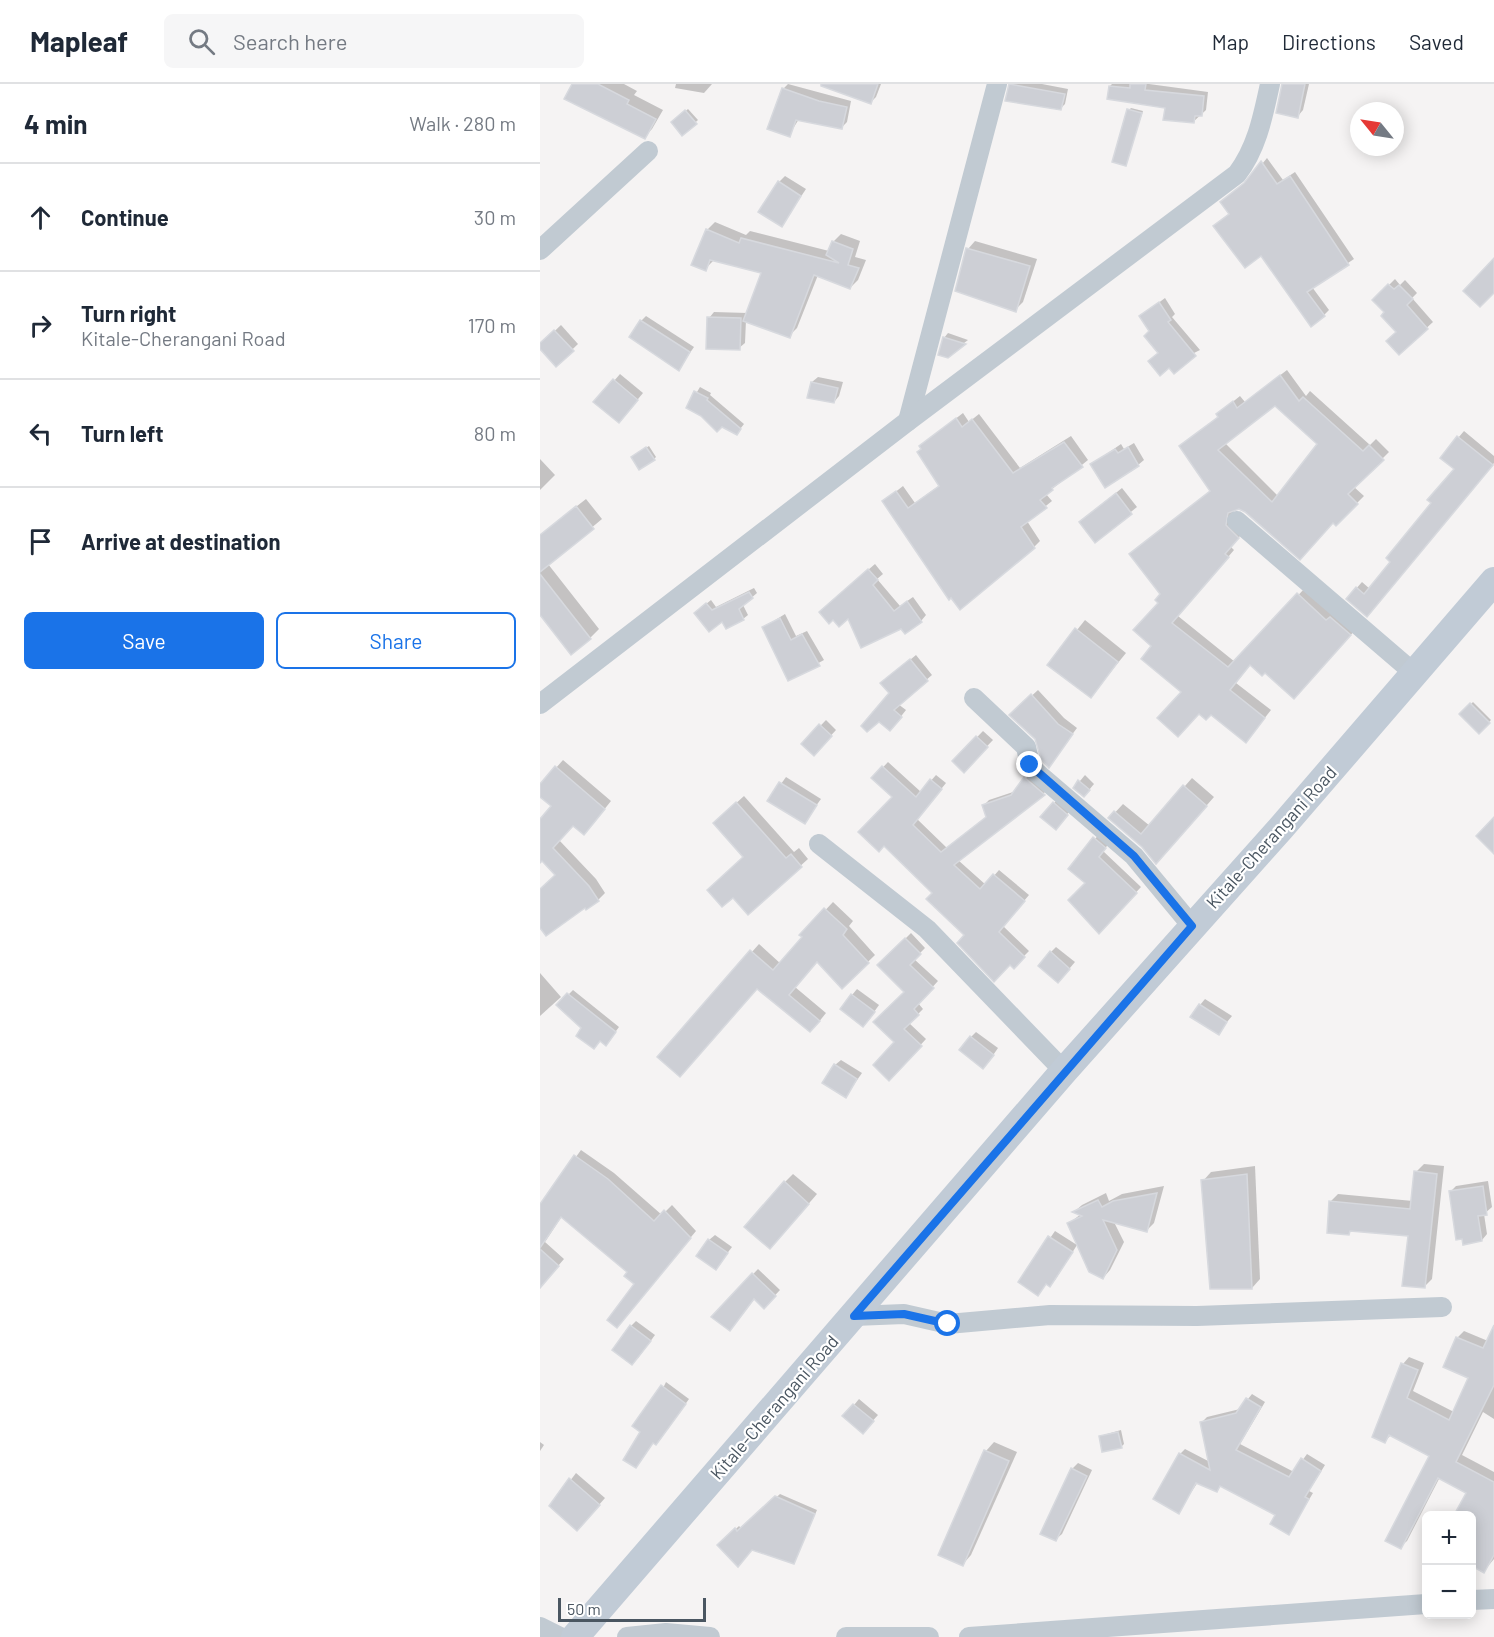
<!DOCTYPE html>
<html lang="en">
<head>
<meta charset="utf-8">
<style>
	body { margin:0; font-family:Barlow,sans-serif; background:#f6f6f7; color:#1f2937 }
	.controls { position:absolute; right:18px; bottom:18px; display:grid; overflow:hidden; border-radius:9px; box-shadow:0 3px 15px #0003 }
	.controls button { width:54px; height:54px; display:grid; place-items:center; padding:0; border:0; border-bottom:2px solid #e0e1e3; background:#fff; color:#1f2937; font:30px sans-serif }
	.compass { position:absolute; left:810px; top:18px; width:54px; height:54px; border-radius:50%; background:#fff; box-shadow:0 3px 15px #0003; rotate:300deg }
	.scale { position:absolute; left:18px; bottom:15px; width:148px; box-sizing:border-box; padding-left:6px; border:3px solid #4a5661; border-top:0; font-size:16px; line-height:21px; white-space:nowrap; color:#4a5661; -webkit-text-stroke:4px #fff; paint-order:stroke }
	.stop { position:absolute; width:18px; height:18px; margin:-14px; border:4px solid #1a73e8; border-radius:50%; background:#fff }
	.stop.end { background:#1a73e8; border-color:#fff; box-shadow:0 2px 6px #0008 }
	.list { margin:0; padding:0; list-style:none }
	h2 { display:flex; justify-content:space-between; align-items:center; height:78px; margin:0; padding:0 24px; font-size:26px }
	h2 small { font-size:20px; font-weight:400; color:#747a83 }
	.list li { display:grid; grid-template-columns:39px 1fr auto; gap:18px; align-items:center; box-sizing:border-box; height:108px; padding:0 24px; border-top:2px solid #e0e1e3 }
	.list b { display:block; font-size:22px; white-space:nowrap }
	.list p { margin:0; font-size:20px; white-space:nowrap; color:#747a83 }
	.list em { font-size:20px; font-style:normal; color:#747a83 }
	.actions { display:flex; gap:12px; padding:18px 24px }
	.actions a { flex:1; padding:14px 0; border:2px solid #1a73e8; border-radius:9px; text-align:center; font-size:21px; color:#1a73e8 }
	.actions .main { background:#1a73e8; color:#fff }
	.icon { flex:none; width:33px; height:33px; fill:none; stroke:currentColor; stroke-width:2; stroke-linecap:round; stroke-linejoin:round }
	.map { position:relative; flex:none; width:954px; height:1553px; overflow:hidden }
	header { display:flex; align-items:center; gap:36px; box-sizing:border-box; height:84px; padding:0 30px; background:#fff; border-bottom:2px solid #e0e1e3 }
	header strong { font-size:28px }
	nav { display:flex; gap:33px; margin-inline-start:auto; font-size:21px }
	.search { width:420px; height:54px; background:#f6f6f7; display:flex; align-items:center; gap:15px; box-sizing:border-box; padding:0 21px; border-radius:9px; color:#747a83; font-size:22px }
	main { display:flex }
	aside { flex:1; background:#fff }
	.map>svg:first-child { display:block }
	.shadow { fill:#0003; fill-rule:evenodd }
	.building { fill:#cdcfd5; stroke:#d7d9de; stroke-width:1.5; fill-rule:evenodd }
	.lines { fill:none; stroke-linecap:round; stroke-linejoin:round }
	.minor { stroke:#c1cad2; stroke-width:20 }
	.secondary { stroke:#c1cbd6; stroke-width:28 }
	.route { stroke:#1a73e8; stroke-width:8 }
	.labels { text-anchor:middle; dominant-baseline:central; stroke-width:4.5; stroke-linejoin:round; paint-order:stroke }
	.street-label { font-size:18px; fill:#4a5661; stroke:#fff }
</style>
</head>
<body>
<header>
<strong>Mapleaf</strong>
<div class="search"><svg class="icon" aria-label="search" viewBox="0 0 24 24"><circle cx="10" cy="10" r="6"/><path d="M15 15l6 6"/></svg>Search here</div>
<nav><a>Map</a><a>Directions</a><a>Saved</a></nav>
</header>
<main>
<aside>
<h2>4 min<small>Walk · 280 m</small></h2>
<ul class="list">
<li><svg class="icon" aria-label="ahead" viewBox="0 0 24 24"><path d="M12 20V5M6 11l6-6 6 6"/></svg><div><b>Continue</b></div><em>30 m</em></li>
<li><svg class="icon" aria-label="right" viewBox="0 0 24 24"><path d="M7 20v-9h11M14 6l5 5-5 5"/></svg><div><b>Turn right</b><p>Kitale-Cherangani Road</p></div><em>170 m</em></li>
<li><svg class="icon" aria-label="left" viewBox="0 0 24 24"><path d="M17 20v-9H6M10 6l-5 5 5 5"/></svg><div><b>Turn left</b></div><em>80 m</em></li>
<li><svg class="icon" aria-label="arrive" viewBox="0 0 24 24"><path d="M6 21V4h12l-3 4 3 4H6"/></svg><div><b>Arrive at destination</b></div></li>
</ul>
<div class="actions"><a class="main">Save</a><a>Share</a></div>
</aside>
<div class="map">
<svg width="954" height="1553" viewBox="0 0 954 1553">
	<rect width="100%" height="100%" fill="#f5f3f3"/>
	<g class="shadow">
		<polygon points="34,0 84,0 97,7 94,11 123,26 112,45 103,54"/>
		<polygon points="136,0 172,0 164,9 135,4"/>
		<polygon points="248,0 311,17 307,38 302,43 259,35 249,51 243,5"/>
		<polygon points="311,0 341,0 336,13 331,18"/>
		<polygon points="470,0 502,0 528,5 525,20 521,24 467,16"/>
		<polygon points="572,0 609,0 668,8 666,26 653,38 626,22 570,2"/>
		<polygon points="743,0 769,0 763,26 758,32"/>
		<polygon points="591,24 603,27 586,80 589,26"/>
		<polygon points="148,25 158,36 142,50 133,38"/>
		<polygon points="727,74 743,96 755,88 814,175 772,203 789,226 784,231 722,170 680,137 690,129 708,97"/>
		<polygon points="245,92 266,105 242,141 239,98"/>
		<polygon points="175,138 206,151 210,147 289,167 293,158 301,150 320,157 315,173 326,176 318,196 310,204 278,191 257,244 249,252 206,236 205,259 199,264 169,234 174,228 208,229 223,188 174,176 165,185 167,146"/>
		<polygon points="435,157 497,175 483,218 475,226 428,165"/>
		<polygon points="855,195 860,201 865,196 877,209 872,214 893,238 859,269 858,247 846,228 834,216"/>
		<polygon points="625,214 635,230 632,233 660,266 630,281 601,232"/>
		<polygon points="106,232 154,263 139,285 101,237"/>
		<polygon points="21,241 38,260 16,281 0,261"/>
		<polygon points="408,249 428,256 407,272 404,254"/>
		<path d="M747,286l19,26 4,-5 60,54 6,-6 13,13 -35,35 10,9 -28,28 -2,-3 -95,-13 -5,1 -2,9 12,13 -13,16 3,3 -56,66 57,46 70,-74 52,40 -56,62 -50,-26 -15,19 35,27 -19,24 -68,-42 -31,-46 8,-43 51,-113 -31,-44 39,-30 5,-8 15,-12 5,6zM735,320l45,40 -42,52 -53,-53z"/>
		<polygon points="80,290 103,309 84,332 56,318"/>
		<polygon points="278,293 303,298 299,312 294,318 272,298"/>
		<polygon points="160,303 171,309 170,311 204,340 197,349 148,323"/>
		<polygon points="423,329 429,338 439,330 480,384 531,352 548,376 506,410 512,417 487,437 500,457 494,463 344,417 363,402 375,419 400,401 383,364 388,356"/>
		<polygon points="924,347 954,372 954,379 833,525 808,514 822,498 830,505 852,478 916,385 902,373"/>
		<polygon points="594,359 604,376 598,381 552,380 581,360 584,365"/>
		<polygon points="109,362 116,373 114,375 95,371"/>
		<polygon points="0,375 15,391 0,406"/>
		<polygon points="582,404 597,423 555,457 546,433"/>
		<polygon points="46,415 62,435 8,480 59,545 50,554 0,529 0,451"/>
		<polygon points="335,480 343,490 337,495 360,522 373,513 386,531 381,537 361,543 308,532 293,534 286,522"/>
		<polygon points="214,504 217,509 203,521 208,531 203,535 183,536 160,525 171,516 176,523"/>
		<polygon points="245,530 256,552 267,547 284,576 249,595 224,543"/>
		<polygon points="545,536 586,569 551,612 509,581"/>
		<polygon points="376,571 392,591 358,620 366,626 355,640 348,594"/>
		<polygon points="498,606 524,634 537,644 509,681 496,654 471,631"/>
		<polygon points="933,618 951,636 939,648 921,630"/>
		<polygon points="286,636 296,646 274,670 263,660"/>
		<polygon points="443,647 453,656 424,686 414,677"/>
		<polygon points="23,676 71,717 51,742 33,740 19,756 56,795 65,809 58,816 0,832 0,807 17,791 0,775 0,737 13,722 0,711 0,702"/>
		<polygon points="348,678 381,708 396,691 406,699 377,735 407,764 447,733 444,721 449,716 476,707 490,689 509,705 418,776 446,801 459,786 489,811 463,842 489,867 474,882 426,851 394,809 354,713 333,694"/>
		<polygon points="545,691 554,700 549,706 535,703"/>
		<polygon points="246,693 281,715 264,738 229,717"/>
		<polygon points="652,694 674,713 624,770 603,762 570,734 583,720 610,742"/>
		<polygon points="204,712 254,768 259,764 268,775 208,829 205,773 182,732"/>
		<polygon points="516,717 529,728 515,744 502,733"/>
		<polygon points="560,749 570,758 563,767 601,803 559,848 547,799 530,785"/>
		<polygon points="293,818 313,837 309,842 335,871 302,903 278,877 255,903 286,929 278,939 217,903 119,973 219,860 241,880 264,853 262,851"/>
		<polygon points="371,849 385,864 374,875 398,897 378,919 383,925 369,939 386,955 349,995 366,908 339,881"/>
		<polygon points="516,863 535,878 524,891 511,868"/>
		<polygon points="0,889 21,913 0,932"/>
		<polygon points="317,905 339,921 329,935 312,911"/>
		<polygon points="33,906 79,943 70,955 60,956 54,963 43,944 18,921"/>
		<polygon points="665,915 692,932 678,949 660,921"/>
		<polygon points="436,948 458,964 449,977 431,953"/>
		<polygon points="301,976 322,989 306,1012 295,981"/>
		<polygon points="41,1066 74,1089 122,1131 132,1121 156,1147 83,1236 96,1200 90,1188 22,1132 5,1158 24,1175 0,1203 0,1123"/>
		<polygon points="884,1080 904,1082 892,1195 884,1203 869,1151 812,1146 809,1149 791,1117 798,1110 873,1117 876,1088"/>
		<polygon points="715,1082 720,1195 712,1204 678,1205 663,1097 671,1088"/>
		<polygon points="253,1090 277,1110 239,1154 245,1098"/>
		<polygon points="948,1097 952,1123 944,1130 947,1150 942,1156 910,1108 916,1102"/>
		<polygon points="624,1102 614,1139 607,1146 574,1138 584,1158 570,1186 563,1194 528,1140 541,1130 535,1127 542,1121 566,1109 569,1117 582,1110"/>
		<polygon points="515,1147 537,1161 515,1196 510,1201 507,1199 498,1210 480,1198"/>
		<polygon points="175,1151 192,1163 176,1184 169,1156"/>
		<polygon points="218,1185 240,1206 224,1223 215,1214 195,1240 173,1232"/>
		<polygon points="96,1237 115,1251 98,1274 91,1242"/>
		<polygon points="924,1247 948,1257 954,1247 954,1335 943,1328 922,1371 954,1388 954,1475 944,1487 932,1481 944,1454 932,1447 932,1432 916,1432 928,1408 900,1393 867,1457 860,1463 891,1371 851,1351 845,1357 863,1280 869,1273 884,1279 873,1307 914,1328 930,1293 917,1254"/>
		<polygon points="126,1298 149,1315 120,1355 102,1348"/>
		<polygon points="712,1310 725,1318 700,1360 754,1388 767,1370 785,1381 769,1407 773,1409 749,1449 737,1430 681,1402 677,1407 658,1398 638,1428 640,1370 645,1365 670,1378 662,1338 667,1333 700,1325"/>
		<polygon points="319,1315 338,1331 328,1342 314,1321"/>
		<polygon points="581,1346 584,1360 581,1363 560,1352"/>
		<polygon points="0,1358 4,1361 0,1367"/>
		<polygon points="454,1358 477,1368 431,1471 423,1480 446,1367"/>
		<polygon points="538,1379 552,1386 522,1450 516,1455 532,1385"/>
		<polygon points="36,1389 65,1414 43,1439 11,1422"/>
		<polygon points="240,1410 277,1426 254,1478 212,1464 179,1461 199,1442 202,1445"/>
	</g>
	<g class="building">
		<polygon points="32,0 58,0 89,16 87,20 116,35 105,55 24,15"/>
		<polygon points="281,0 338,0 331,20 281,2"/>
		<polygon points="469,0 525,10 521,26 465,17"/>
		<polygon points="590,0 606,0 605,6 664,12 662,32 655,32 654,39 623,36 625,24 567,15 569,2 590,4"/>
		<polygon points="742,0 765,0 758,34 736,29"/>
		<polygon points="242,4 279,17 307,23 302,45 256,36 250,53 227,45"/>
		<polygon points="587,25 602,29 586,82 572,78"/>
		<polygon points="145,26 157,40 142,52 131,38"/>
		<polygon points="721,77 737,100 750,92 809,181 767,208 785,232 771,243 721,172 705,184 673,142 689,130 680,118 704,99"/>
		<polygon points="238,97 261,112 242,143 218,128"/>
		<polygon points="166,145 199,159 201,154 299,179 286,171 292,157 313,165 308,181 319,184 310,205 274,191 250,254 203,237 221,189 170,176 166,187 151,181"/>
		<polygon points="426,164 490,182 476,228 415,207"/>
		<polygon points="954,174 954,209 940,223 923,207"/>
		<polygon points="848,200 854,205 859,201 873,215 867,221 888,245 859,271 846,257 856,248 841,232 844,228 832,216"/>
		<polygon points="619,218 631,236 628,238 656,272 634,290 629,284 620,292 608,277 618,269 604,252 609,247 599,232"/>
		<polygon points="167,233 201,234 200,266 166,265"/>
		<polygon points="100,236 150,268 139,287 89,253"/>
		<polygon points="14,246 34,267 16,283 0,265 0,259"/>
		<polygon points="403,253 426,260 408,274 398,271"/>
		<path d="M740,291l19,26 4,-4 60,54 6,-6 15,15 -36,34 10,10 -22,22 -3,-3 -33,37 -55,-48 -6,-3 -11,4 -2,12 13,13 -14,16 4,3 -57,66 56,44 69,-74 29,27 4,-3 21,18 -57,64 -29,-26 -3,3 -12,-11 -20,25 35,28 -19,25 -35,-28 -5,5 -7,-6 -21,23 -21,-19 24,-26 -40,-33 10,-13 -18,-16 25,-27 -3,-3 5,-6 -31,-40 81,-63 -31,-45 39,-29 -2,-3 17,-13 4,7zM735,322l42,38 -45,58 -54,-52z"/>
		<polygon points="73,295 98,316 79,339 53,318"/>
		<polygon points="271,298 298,304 294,319 267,314"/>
		<polygon points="154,307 168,314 167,316 201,345 197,351 182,343 177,348 161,332 146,324"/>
		<polygon points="416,334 422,343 432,335 473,389 524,358 543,383 512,404 513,406 500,416 507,424 481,443 495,464 420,526 411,514 409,516 342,417 356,407 368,424 399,402 377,368 381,365 379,362"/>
		<polygon points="917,352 953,381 827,533 806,515 816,503 824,510 850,478 846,474 891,419 887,416 914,385 900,374"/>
		<polygon points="106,363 115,376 99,386 91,373"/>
		<polygon points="588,363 599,382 565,404 550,380 575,365 578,369"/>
		<polygon points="576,409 592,430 555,459 539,438"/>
		<polygon points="36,422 54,445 0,488 0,451"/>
		<polygon points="328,485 338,496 333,501 354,527 367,517 382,538 365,550 361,545 321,564 308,535 299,543 293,536 289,540 279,528"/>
		<polygon points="0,490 51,555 31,571 0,531"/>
		<polygon points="209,508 213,514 199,525 204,536 186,545 182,538 169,548 154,529 166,519 172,526"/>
		<polygon points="240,534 251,556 262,550 280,582 248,597 222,543"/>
		<polygon points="535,544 578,578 551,614 507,581"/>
		<polygon points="370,575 388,597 354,626 362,633 350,647 339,638 327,648 321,642 349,609 340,599"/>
		<polygon points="491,610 518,640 533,650 509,684 501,675 495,655 469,631"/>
		<polygon points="930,619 950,639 939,650 919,630"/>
		<polygon points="279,640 292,652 274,672 261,660"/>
		<polygon points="436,652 448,663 424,689 412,677"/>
		<polygon points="15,682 65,725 44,751 33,742 13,764 49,802 59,817 46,826 45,824 6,852 0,844 0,805 15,791 2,777 0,779 0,735 11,722 0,713 0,700"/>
		<polygon points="342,682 376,713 390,695 402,705 373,741 401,768 446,733 442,721 471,711 484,693 505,711 414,781 440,805 453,790 485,817 459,848 485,873 474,885 470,881 454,898 417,859 424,851 386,815 392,809 344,762 339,768 318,748 352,713 331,694"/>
		<polygon points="538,696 550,706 544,713 533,704"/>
		<polygon points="239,698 277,721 265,740 227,717"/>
		<polygon points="643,701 667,722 616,780 602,763 568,734 574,727 601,750"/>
		<polygon points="196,718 246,774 251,770 262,783 208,831 193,814 182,823 167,806 203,773 173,739"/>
		<polygon points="513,718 528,731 516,746 500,733"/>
		<polygon points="954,733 954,770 936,752"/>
		<polygon points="553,753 566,764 559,773 597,809 559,850 528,816 545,799 528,785"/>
		<polygon points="284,824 307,845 303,851 329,879 302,905 277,878 249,911 280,937 270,948 217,905 140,993 117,973 210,866 233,886 262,853 259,851"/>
		<polygon points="365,854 381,870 370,881 394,904 374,925 379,931 364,945 382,962 349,997 333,981 354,958 333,938 364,908 337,881"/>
		<polygon points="510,867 530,885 518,899 498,882"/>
		<polygon points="27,909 76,948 66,962 60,957 54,965 36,952 41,944 16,921"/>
		<polygon points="311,910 335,928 323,943 300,925"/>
		<polygon points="659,920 687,938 679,951 650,933"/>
		<polygon points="430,952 454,971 443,985 419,966"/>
		<polygon points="294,980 317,995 306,1014 282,999"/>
		<polygon points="34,1071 68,1095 114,1137 124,1126 151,1154 77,1244 67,1236 94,1200 84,1192 87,1188 21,1133 0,1164 0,1120"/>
		<polygon points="874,1087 897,1090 885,1204 862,1202 868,1152 810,1147 809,1151 787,1149 789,1117 870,1125"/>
		<polygon points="707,1090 712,1205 670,1205 661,1096"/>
		<polygon points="244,1097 269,1120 230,1165 204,1143"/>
		<polygon points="943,1102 947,1131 938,1132 942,1157 923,1161 922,1155 916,1156 909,1107"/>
		<polygon points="617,1109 607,1148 563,1136 577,1166 563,1195 549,1188 527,1139 542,1132 532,1128 558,1116 562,1123 573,1117"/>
		<polygon points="508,1152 533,1168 510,1203 506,1200 498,1212 478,1198"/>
		<polygon points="168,1155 188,1169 176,1186 156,1172"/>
		<polygon points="0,1165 19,1182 0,1204"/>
		<polygon points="212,1189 236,1212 224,1225 214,1215 190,1247 171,1233"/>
		<polygon points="90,1241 111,1257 92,1281 72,1266"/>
		<polygon points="954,1241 954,1301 916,1378 954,1398 954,1471 944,1489 932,1482 932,1431 914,1431 926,1409 898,1394 861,1465 845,1457 889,1372 849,1351 845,1359 832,1353 861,1279 878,1286 867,1314 909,1336 928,1294 903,1283 916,1253 943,1264"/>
		<polygon points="121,1301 146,1320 116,1361 113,1359 96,1384 83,1376 100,1348 92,1342"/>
		<polygon points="706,1314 721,1323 696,1366 749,1393 761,1374 781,1387 765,1413 769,1415 749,1451 730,1440 735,1431 680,1402 677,1408 656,1399 639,1430 613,1415 639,1369 670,1386 660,1338 696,1329"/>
		<polygon points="313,1320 334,1337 323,1350 302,1332"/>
		<polygon points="578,1348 582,1364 562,1368 559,1352"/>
		<polygon points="444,1366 469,1377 423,1482 398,1471"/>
		<polygon points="531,1384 547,1392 516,1457 500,1450"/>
		<polygon points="29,1394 60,1421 37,1447 9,1422"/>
		<polygon points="235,1412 275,1430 254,1480 212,1466 198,1483 177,1461 195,1444 197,1447"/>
	</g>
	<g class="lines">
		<g class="minor">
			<polyline points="0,166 108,67"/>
			<polyline points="368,337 457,0"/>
			<polyline points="697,437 874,589"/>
			<polyline points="434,614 486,663 490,681 496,688 594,772 652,842"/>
			<path d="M0,620l368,-283 329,-247c20,-26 26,-58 33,-90"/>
			<polyline points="279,760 387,845 524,987"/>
			<polyline points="314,1232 364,1230 408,1240 510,1231 657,1232 902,1223"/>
			<polyline points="932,1516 954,1515"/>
			<polyline points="0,1543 20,1553"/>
			<polyline points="87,1553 126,1549 170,1553"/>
			<polyline points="306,1553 389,1553"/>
			<polyline points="429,1553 886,1520"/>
		</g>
		<polyline class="secondary" points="35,1553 524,987 741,744 954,497"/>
	</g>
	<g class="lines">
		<polyline class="route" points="408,1240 364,1230 314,1232 652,842 594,772 490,681"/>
	</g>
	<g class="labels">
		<g class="street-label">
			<text transform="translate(731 753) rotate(-48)">Kitale-Cherangani Road</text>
			<text transform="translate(234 1323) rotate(-49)">Kitale-Cherangani Road</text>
		</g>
	</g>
</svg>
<div class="controls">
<button>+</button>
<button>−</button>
</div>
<svg class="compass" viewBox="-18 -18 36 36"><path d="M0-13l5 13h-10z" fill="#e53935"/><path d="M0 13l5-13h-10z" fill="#747a83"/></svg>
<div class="scale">50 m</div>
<div class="stop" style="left:408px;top:1240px"></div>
<div class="stop end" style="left:490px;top:681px"></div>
</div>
</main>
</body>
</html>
